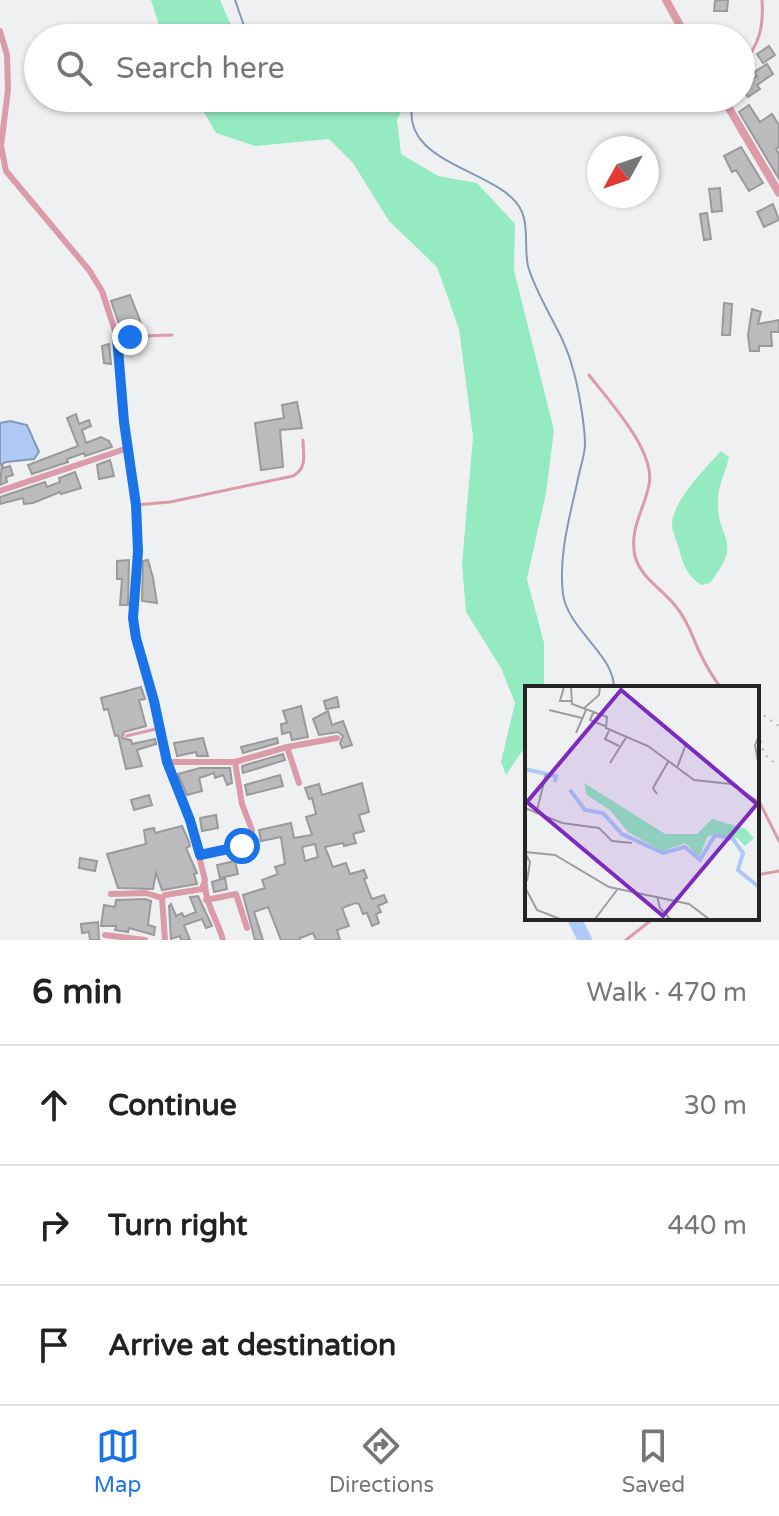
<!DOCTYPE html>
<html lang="en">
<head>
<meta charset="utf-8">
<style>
	body { margin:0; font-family:"Varela Round",sans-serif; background:#f6f6f6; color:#222 }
	.compass { position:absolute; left:587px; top:136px; width:72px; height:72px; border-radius:50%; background:#fff; box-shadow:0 2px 6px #0004; rotate:230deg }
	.stop { position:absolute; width:24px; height:24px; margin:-18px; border:6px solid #1a73e8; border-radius:50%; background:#fff }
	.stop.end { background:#1a73e8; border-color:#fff; box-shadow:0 2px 8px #0008 }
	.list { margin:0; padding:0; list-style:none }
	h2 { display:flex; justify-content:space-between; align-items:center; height:104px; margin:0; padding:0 32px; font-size:34px }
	h2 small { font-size:26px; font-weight:400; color:#767676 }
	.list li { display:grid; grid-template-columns:52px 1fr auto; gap:24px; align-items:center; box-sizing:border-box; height:120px; padding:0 32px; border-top:2px solid #e0e0e0 }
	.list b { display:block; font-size:30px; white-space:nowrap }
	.list em { font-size:26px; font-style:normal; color:#767676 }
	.icon { flex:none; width:44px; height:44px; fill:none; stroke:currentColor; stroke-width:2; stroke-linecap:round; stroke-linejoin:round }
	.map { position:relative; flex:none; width:779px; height:940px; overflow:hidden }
	.search { position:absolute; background:#fff; box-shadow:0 2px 6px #0004; left:24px; right:24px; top:24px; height:88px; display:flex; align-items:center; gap:20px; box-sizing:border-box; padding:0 28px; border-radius:44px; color:#767676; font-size:30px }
	.sheet { height:464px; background:#fff }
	nav { display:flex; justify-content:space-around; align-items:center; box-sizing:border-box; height:112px; border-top:2px solid #e0e0e0; background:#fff; font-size:22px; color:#767676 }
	nav a { display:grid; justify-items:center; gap:4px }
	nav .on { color:#1a73e8 }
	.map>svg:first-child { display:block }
	.green { fill:#94eac1 }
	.water { fill:#aec9f6; stroke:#8598b7; stroke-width:2 }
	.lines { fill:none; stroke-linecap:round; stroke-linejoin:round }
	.stream { stroke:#8598b7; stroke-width:2 }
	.river { stroke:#aec9f6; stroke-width:14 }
	.building { fill:#bbbbbd; stroke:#9a999b; stroke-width:2; fill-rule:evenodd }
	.path { stroke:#b1b1b3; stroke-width:2; stroke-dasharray:2 6; stroke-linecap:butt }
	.service { stroke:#db9ba9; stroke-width:3 }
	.minor { stroke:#db9ba9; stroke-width:6 }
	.tertiary { stroke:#db9ba9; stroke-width:8 }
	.route { stroke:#1a73e8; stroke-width:10 }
	.inset-river { fill:none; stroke:#aec9f6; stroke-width:4 }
	.inset-road { fill:none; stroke:#9e9ea0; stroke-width:2 }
	.view { fill:#7b2cbf; fill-opacity:0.15; stroke:#7b2cbf; stroke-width:4 }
	.inset-edge { fill:none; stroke:#242425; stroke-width:4 }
</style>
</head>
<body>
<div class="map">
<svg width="779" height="940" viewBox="0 0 779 940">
	<rect width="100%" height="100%" fill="#eff0f2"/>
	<g class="green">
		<polygon points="151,0 220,0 229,21 242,38 163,38"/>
		<polygon points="196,98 408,98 397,120 401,154 438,176 477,183 515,224 514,270 554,430 546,493 527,579 544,643 544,688 527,688 527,744 506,775 501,762 515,703 501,668 466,612 462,564 473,437 459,329 437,267 389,221 353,163 329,139 255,146 216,133"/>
		<path d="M721,451l8,6c-3,14 -11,29 -11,43 -2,41 27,38 -8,83l-9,2c-14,-10 -18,-20 -22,-36 -2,-8 -7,-17 -7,-25 1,-24 34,-56 49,-73z"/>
	</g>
	<polygon class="water" points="10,421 27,425 39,452 34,459 6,462 0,465 0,423"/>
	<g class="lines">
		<g class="stream">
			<polyline points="235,0 243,23 253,38"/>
			<polyline points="398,38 410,31 420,38"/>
			<path d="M414,98c-21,68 91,71 108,114 7,16 2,37 6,54 10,35 35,65 44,100 6,18 13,60 13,78 0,10 -4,21 -6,30 -8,39 -21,79 -16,120 5,36 51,60 51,94"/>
		</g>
		<polyline class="river" points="574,918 585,940"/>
	</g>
	<g class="building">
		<polygon points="721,0 728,0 727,11 714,11 715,1"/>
		<polygon points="582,25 595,26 594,38 581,38"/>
		<polygon points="626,26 639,27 639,38 626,38"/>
		<polygon points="769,46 775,55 763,63 757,54"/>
		<polygon points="767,64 773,74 757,85 760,89 748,97 741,87 757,76 754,72"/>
		<polygon points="645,98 677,98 677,102 646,106"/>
		<polygon points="749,105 760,122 772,114 779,125 779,147 776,149 779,154 779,179 739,112"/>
		<polygon points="741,147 763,183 749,191 736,170 732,172 724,156"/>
		<polygon points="720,188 722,211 712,212 709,189"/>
		<polygon points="773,204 779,220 764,227 757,212"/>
		<polygon points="707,213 711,239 704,240 700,214"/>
		<polygon points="130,295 143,328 122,332 111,301"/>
		<polygon points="724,303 732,304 730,335 722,335"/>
		<polygon points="752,309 761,312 758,324 779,320 779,332 771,332 772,346 759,346 759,351 750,351 748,335"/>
		<polygon points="109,344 111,364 104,363 102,346"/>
		<polygon points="297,402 302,428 280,430 283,467 261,470 255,423 284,418 282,405"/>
		<polygon points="76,414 79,424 89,420 91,426 82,430 86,443 101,437 109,441 112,447 85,456 84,453 67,459 68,462 32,474 28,465 78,446 67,418"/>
		<polygon points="110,460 114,476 99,479 97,465"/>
		<polygon points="2,463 3,468 10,466 13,475 6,477 7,482 0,485"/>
		<polygon points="75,472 81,488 61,494 60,492 33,503 24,504 23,498 0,504 0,497 45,482 47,487 60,482 59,478"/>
		<polygon points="129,560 128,605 120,605 122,579 117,579 117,561"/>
		<polygon points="148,560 153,578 157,603 142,601 143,561"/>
		<polygon points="141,687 145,699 139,700 146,726 124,732 122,738 131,740 132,744 155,739 156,744 137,750 142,766 126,769 118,735 115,736 108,709 104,710 101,698"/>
		<polygon points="337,697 339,707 326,709 324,701"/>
		<polygon points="301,706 308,737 292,740 290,732 282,734 281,724 287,723 283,711"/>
		<polygon points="328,711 332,725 343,721 352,745 342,748 340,743 343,736 338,732 319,735 313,719"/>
		<polygon points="203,738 208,756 197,756 196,752 177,756 174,743"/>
		<polygon points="277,738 278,743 243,753 241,747"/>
		<polygon points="283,754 285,760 243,773 242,766"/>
		<polygon points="200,768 230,768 232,783 227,785 223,775 215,778 214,773 199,778 202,791 187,795 178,774"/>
		<polygon points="280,775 283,786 247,795 245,785"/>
		<path d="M362,783l7,29 -10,3 5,16 -11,3 3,9 -12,3 -1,-3 -18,4 8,20 13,-4 4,11 14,-4 3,8 -3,1 8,20 12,-4 3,7 -9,4 3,6 -5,2 3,9 -7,3 -5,-13 -4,1 -4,-10 -4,-1 -13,5 7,18 -12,4 3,10h-24l-3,-7 -13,5v2h-19l-13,-33 -14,5 9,28h-8l-12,-45 22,-7 -3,-8 16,-6 -3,-7 10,-3 -4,-27 -20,4 -2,-11 32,-7 3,15 18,-3 -6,-18 10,-3 -4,-16 -3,1 -4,-11 14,-4 3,11zM315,844l3,13 -13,4 -3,-14z"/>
		<polygon points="149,795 152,805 134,810 131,800"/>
		<polygon points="216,815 218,828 202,831 200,818"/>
		<polygon points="182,826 189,842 190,846 186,848 197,873 194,874 197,884 162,890 156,873 153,889 118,888 107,854 146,844 144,830 154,828 155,833"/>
		<polygon points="80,858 97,861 95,871 79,868"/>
		<polygon points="235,861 238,874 220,878 217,865"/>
		<polygon points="225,878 227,889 214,892 212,882"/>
		<polygon points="198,896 212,926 206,928 202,919 184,925 190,940 181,940 180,936 171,939 169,906 171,904 176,916 182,913 184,917 196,912 190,897"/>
		<polygon points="145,899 151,901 148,925 155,927 154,935 129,928 128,932 115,930 116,926 101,926 104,905 115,907 116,900"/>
		<polygon points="98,922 99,940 90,940 89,932 82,933 81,924"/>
	</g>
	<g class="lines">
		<g class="path">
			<polyline points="757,711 779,726"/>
			<path d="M757,717c7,20 -2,37 22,48"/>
		</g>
		<g class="service">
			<path d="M741,66c18,-20 23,-39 21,-66"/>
			<polyline points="117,337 172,335"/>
			<path d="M589,375c20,26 67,76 60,110 -5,25 -20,44 -14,71 6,23 29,34 42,52 11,13 15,28 22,43 6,13 13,25 22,37"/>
			<path d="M136,505l34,-3 123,-26c15,-8 10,-22 10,-36"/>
			<polyline points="126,736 160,728"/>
			<polyline points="757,797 779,841"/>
			<polyline points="757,875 779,871"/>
			<polyline points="626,940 654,918"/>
		</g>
		<g class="minor">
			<polyline points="0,31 7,55 8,90 1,146 6,171 89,270 102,291 117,337 124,422 136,505 138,551 133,618 136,638 154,701 167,762 190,820 205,880 202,889 165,895 162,898 165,940"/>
			<polyline points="0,491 128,448"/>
			<polyline points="287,747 299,783"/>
			<polyline points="167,762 235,762 287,747 337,738"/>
			<polyline points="200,855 247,845 252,840 252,830 242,804 235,762"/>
			<path d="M205,885c1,20 13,36 18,55"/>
			<polyline points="111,894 146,893 162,898"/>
			<polyline points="206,900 236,894 247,928"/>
			<polyline points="105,935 145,940"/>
		</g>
		<g class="tertiary">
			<polyline points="666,0 687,38"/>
			<polyline points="723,98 779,193"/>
		</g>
	</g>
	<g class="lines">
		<polyline class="route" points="130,337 117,337 124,422 136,505 138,551 133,618 136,638 154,701 167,762 190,820 200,855 242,846"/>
	</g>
	<g transform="translate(525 686)">
		<rect width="234" height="234" fill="#eff0f2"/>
		<path d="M59,97l81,51h32l15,-15 34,10 8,9 -9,8 -8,-8 -22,-4 -8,3 -8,21 -13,-15 -24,8 -34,-19 -18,-22 -23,-15z" fill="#94eac1"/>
		<path class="inset-river" d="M0,83l31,7 -1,6M45,104l15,20 18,3 19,21 41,19 22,-6 15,13 15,-25 18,4 10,14 -5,17 21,17"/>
		<path class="inset-road" d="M39,1l-4,14h11M46,1l1,17 35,13 -1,11 42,18 46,34 37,4 28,18M58,23l16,-14 1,-8M24,24l33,8M69,25l-4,9 15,6M85,43l-5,10 14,7M51,47l10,-23M234,50l-4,9 4,22M85,77l17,-27M152,82l9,-24M132,108l-4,-6 15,-26M0,122l37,15 37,5 13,13 20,2M11,128l10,-40M0,166l30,3 54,32 80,17 20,15M0,167l5,9 -3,19M0,201l12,23 23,9M132,210l3,12 10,11M70,233l22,-29"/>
		<path class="view" d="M96,4l136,114 -94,112 -136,-114z"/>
		<rect width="234" height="234" class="inset-edge"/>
	</g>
</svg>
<svg class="compass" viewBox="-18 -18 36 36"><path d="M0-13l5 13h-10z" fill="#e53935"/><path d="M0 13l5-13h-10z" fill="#767676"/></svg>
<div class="stop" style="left:242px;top:846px"></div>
<div class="stop end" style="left:130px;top:337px"></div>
<div class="search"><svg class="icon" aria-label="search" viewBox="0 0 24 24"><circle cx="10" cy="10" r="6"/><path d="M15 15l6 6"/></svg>Search here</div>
</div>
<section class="sheet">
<h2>6 min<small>Walk · 470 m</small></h2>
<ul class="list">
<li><svg class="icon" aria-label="ahead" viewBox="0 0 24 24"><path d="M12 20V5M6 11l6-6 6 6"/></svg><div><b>Continue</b></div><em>30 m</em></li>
<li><svg class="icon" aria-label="right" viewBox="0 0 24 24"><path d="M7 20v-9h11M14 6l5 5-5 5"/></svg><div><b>Turn right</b></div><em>440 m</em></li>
<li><svg class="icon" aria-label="arrive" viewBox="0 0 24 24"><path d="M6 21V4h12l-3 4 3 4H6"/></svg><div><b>Arrive at destination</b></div></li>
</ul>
</section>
<nav>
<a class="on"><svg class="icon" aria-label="map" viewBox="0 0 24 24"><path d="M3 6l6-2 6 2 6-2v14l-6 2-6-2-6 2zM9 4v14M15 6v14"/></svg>Map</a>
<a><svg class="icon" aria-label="directions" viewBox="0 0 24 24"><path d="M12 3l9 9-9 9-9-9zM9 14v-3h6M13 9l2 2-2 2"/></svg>Directions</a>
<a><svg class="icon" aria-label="saved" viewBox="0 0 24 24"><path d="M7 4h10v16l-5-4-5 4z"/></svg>Saved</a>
</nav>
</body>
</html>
